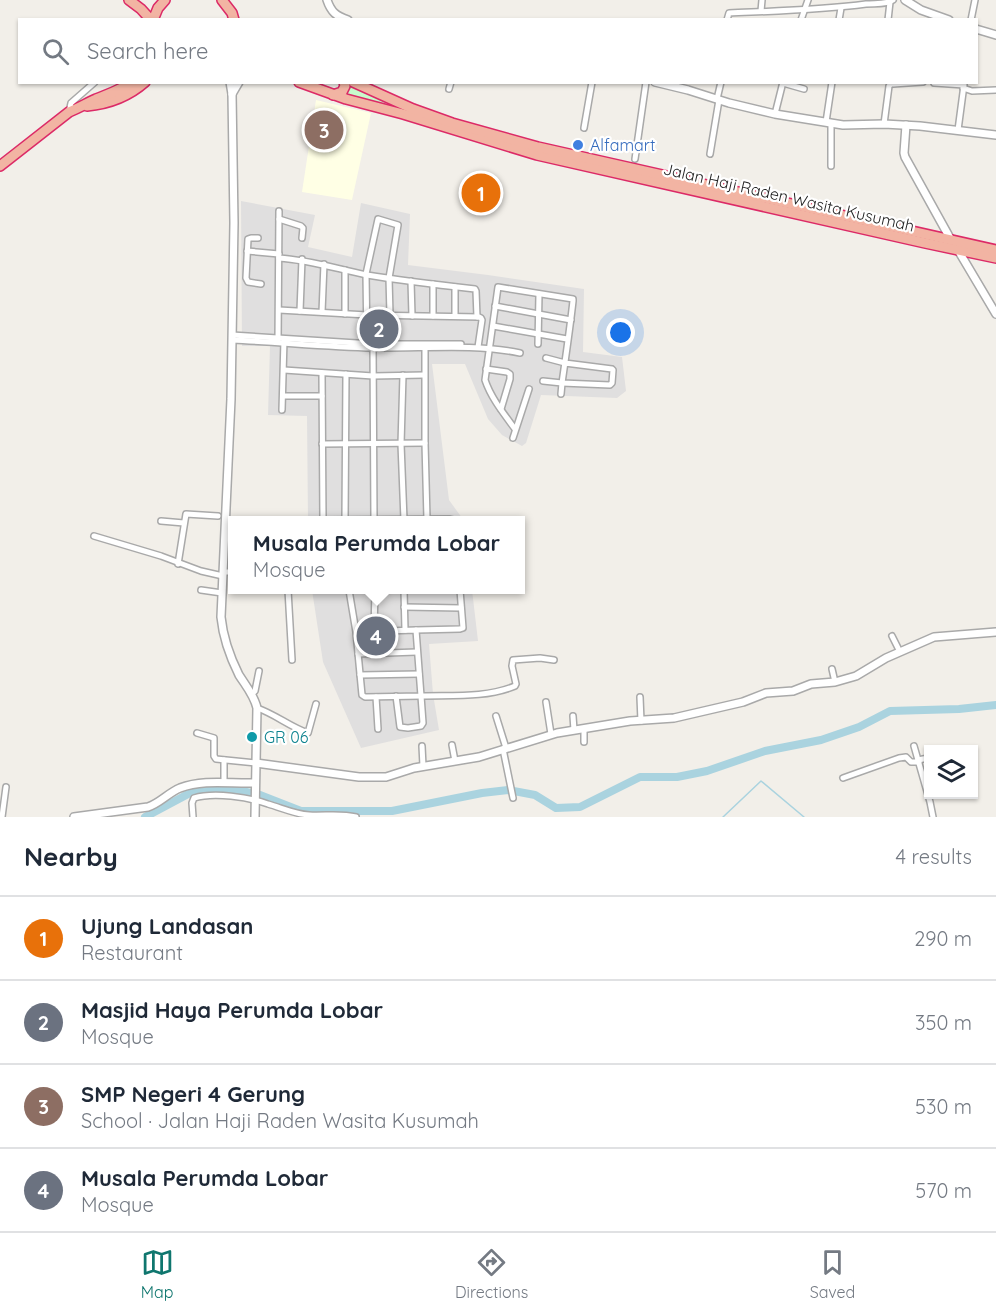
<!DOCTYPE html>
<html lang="en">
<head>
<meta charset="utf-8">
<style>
	body { margin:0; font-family:Quicksand,sans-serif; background:#f2f2f3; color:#1f2937 }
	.controls { position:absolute; right:18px; bottom:18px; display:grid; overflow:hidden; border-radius:0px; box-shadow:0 2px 4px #0004 }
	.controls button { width:54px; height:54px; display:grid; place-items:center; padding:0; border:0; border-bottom:2px solid #e0e1e3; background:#fff; color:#1f2937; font:30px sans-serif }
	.you { position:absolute; left:621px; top:333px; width:21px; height:21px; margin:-15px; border:4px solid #fff; border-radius:50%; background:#1a73e8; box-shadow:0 0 0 9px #1a73e833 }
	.badge { display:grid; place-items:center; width:39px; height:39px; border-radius:50%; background:#0f766e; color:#fff; font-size:20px; font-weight:700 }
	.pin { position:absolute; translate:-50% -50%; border:3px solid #fff; box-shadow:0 2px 6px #0006 }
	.popup { position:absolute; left:228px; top:516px; width:297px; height:78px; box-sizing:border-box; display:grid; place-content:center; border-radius:0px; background:#fff; filter:drop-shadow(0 2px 4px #0005); font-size:20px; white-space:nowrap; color:#747a83 }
	.popup b { font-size:22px; color:#1f2937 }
	.popup::after { content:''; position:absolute; left:50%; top:100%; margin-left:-12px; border:12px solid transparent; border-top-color:#fff }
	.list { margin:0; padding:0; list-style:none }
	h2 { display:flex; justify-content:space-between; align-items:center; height:78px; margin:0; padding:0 24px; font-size:26px }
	h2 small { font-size:20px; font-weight:400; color:#747a83 }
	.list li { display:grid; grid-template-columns:39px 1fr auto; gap:18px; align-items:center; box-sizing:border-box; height:84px; padding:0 24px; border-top:2px solid #e0e1e3 }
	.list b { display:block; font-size:22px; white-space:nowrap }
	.list p { margin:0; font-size:20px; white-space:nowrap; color:#747a83 }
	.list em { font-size:20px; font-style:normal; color:#747a83 }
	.icon { flex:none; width:33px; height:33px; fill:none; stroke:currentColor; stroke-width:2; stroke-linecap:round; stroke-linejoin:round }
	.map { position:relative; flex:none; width:996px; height:817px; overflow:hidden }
	.search { position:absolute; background:#fff; box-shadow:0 2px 4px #0004; left:18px; right:18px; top:18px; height:66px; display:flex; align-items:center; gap:15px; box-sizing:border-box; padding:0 21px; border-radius:0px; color:#747a83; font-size:22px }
	.sheet { height:414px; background:#fff }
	nav { display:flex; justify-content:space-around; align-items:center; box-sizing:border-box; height:84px; border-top:2px solid #e0e1e3; background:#fff; font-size:16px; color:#747a83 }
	nav a { display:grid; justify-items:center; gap:3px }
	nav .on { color:#0f766e }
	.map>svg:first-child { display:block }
	.residential { fill:#e0dfdf }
	.education { fill:#ffffe5 }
	.park { fill:#c8facc }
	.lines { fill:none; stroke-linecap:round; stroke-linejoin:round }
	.stream { stroke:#aad3df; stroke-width:1.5 }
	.river { stroke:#aad3df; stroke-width:8 }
	.minor-casing { stroke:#a9a9a9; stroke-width:8 }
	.tertiary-casing { stroke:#a9a9a9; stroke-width:10 }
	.trunk-casing { stroke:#dc2a67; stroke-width:12 }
	.minor { stroke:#fff; stroke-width:5 }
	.tertiary { stroke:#fff; stroke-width:7 }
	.trunk { stroke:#f2b4a3; stroke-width:9 }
	.shop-dot { fill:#3f7fe0; stroke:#fff; stroke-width:2 }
	.culture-dot { fill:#0f9aa8; stroke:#fff; stroke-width:2 }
	.labels { text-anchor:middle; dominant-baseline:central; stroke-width:4.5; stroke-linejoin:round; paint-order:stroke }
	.shop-label { font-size:16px; fill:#366cbe; stroke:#fff; text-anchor:start }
	.street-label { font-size:16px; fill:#222; stroke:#fff }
	.culture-label { font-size:16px; fill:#0d838f; stroke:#fff; text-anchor:start }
</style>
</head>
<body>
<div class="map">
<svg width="996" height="817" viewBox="0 0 996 817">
	<rect width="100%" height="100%" fill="#f2efe9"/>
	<g class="residential">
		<polygon points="241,201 315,215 308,247 352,257 361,203 410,214 408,265 488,275 584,289 583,352 622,357 626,391 617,398 541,395 526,443 522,446 502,435 488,419 465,364 432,364 449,500 462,518 463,520 308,520 307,416 268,415 270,346 242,346"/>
		<polygon points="312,590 472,590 478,641 429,644 433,694 439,730 361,748 323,662"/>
	</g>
	<polygon class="education" points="316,100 371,113 352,200 302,192"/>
	<polygon class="park" points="347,83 469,135 345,94"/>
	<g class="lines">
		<polyline class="stream" points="723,817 761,781 804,817"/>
		<polyline class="river" points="145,817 190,793 224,789 242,791 260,795 301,811 392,811 482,793 508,790 535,795 556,808 580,807 640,777 677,777 707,771 765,751 821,740 859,727 890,711 959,709 996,705"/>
		<defs>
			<g id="minor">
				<polyline points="761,11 762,0"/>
				<path d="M727,20l2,-7c46,-2 91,-3 137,-9 9,-1 20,1 27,-4"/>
				<polyline points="801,20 808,0"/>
				<polyline points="839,20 841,8"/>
				<polyline points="888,20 890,2"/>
				<polyline points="971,20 975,0"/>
				<polyline points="783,83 804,89"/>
				<polyline points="934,83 964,85 958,130"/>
				<polyline points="893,84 923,82"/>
				<polyline points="963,88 972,91 996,90"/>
				<polyline points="449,89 451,82"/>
				<polyline points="717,99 721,82"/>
				<polyline points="69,112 71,103 95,82"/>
				<polyline points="775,114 783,82"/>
				<polyline points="826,122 832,82"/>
				<polyline points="884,124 889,86 893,82"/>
				<polyline points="584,128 592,82"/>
				<polyline points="710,154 719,100"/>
				<polyline points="635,159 646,82"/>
				<polyline points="831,166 831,123"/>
				<polyline points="279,219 301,226 303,228 302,238"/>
				<polyline points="258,238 251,238 248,239 246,278 248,282 261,284"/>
				<polyline points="247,251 279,254"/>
				<path d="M279,258c31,2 58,11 88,17 36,6 72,10 108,14l1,2 1,26"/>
				<polyline points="345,270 345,314"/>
				<polyline points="411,281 412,316"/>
				<polyline points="433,284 433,316"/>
				<polyline points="455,287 455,316"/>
				<polyline points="495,306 571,320"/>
				<polyline points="279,310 367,315 479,317 481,318 482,320 478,347"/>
				<polyline points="300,311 302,259"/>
				<polyline points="322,312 324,264"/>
				<polyline points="493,326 567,339"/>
				<polyline points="232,335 373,344 461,344"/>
				<path d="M232,340c47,2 94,7 141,8 49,1 99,-5 147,5"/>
				<polyline points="278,342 279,211"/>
				<polyline points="367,344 366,274 378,219 398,225 389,278 390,315"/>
				<polyline points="538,344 539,294"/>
				<polyline points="373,345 374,520"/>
				<polyline points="425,347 425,443 427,519"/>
				<polyline points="486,369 507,372 510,374 510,379 501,409"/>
				<polyline points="284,370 373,376 424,375"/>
				<polyline points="322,373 323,520"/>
				<polyline points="403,375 401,444 404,520"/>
				<polyline points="543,381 562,383 561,394"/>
				<polyline points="283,396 322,396"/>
				<polyline points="282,410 284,340"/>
				<path d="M515,429c-11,-15 -24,-31 -30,-49l13,-93 75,12v2c-3,27 -7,54 -11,82l48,2 2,-2 1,-13 -1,-1 -47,-6 -19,-5"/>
				<polyline points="513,438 529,389"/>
				<polyline points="322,444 425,443"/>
				<polyline points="323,520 449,519 453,520"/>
				<polyline points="345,520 346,374"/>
				<polyline points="161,521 184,523"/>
				<polyline points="94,536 161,556 201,571 223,576"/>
				<polyline points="178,564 186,514 218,516"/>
				<polyline points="223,572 232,572"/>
				<polyline points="201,590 222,593"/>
				<polyline points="288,590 292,660"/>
				<polyline points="349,590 356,632 362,695 365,697 421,696 416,630 356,632"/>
				<polyline points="404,590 405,630"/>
				<polyline points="404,607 461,608"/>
				<polyline points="416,630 460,629 463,628 460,590"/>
				<polyline points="374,631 375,590"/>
				<polyline points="381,631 381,652"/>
				<polyline points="892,636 900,652"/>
				<polyline points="358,654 417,652"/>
				<polyline points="832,669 835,682"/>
				<polyline points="360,675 419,674"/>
				<polyline points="252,694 255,691 259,671"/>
				<path d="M396,696l4,31 8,1 13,-2 2,-3 -2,-27c31,-1 65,2 94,-10l1,-2 -4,-18 1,-6 27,-2 14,2"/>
				<polyline points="376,697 378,729"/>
				<polyline points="640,697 641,721"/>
				<polyline points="546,702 551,734"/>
				<path d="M257,708c18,6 33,19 51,25l8,-29"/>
				<polyline points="496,716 506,748"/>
				<polyline points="573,716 574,730"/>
				<polyline points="197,733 214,738 214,756 216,759 256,763"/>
				<polyline points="584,742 584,729"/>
				<polyline points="452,745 455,761"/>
				<polyline points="422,746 423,766"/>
				<polyline points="914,746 930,802 933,817"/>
				<polyline points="503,749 513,798"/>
				<polyline points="224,760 224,783"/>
				<polyline points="918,760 928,758"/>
				<polyline points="843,778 899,758 906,757 911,762 919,762"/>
				<polyline points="2,817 6,787"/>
				<path d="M193,817l-1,-14 2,-5c20,-6 54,-1 74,6 14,4 27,10 41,11 16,1 31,-2 47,2"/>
			</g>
			<g id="tertiary">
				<path d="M327,0c4,12 9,16 21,20"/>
				<polyline points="905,0 921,10 949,20"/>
				<polyline points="976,29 996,35"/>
				<path d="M230,82l2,12 2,129 -3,176 -10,218c2,20 9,40 18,58 7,11 15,20 18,33l-2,109"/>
				<polyline points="655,82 688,90 729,103 775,114 843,125 884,124 920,126 996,135"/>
				<polyline points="232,94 239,82"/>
				<polyline points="906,125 904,153 905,157 951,240"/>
				<polyline points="958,250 996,314"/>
				<polyline points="256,763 359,777 386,777 414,768 479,757 557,733 630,721 674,718 743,702 766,693 793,691 811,684 835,682 856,676 886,658 934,637 996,632"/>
				<path d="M74,817l74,-10c12,-4 20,-14 32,-19 24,-9 51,-4 75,-5"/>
			</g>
			<g id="trunk">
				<polyline points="129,0 141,9 151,20"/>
				<polyline points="222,0 232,13 234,20"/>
				<polyline points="153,20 158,8 165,0"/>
				<polyline points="299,82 346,99 403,114 537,155 925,243 996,258"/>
				<polyline points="353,82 413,109 452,123 538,147 996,250"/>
				<polyline points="333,95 342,92 345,86 344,82"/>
				<path d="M87,106c22,-2 41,-9 58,-24"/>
				<path d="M0,166l69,-54c10,-4 18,-9 27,-13 12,-5 25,-9 36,-17"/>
			</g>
		</defs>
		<use href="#minor" class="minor-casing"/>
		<use href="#tertiary" class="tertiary-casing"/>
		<use href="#trunk" class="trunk-casing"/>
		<use href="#minor" class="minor"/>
		<use href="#tertiary" class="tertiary"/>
		<use href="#trunk" class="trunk"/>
	</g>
	<circle class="shop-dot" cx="578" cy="145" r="6"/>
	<circle class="culture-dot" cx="252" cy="737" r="6"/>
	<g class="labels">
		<g class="shop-label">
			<text x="590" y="145">Alfamart</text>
		</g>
		<g class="street-label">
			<text transform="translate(789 197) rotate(13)">Jalan Haji Raden Wasita Kusumah</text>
		</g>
		<g class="culture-label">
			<text x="264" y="737">GR 06</text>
		</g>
	</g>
</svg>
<div class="controls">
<button><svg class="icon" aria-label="layers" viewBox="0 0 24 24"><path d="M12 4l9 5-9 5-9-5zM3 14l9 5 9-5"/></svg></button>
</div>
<div class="you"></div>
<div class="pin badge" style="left:481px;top:193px;background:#e8710a">1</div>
<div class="pin badge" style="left:379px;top:329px;background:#6b7280">2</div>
<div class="pin badge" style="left:324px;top:130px;background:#8d6e63">3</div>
<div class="pin badge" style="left:376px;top:636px;background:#6b7280">4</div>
<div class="popup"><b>Musala Perumda Lobar</b>Mosque</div>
<div class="search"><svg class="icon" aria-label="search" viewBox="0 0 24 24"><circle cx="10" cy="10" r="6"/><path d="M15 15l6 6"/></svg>Search here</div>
</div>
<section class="sheet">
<h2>Nearby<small>4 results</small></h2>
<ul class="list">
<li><span class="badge" style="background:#e8710a">1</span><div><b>Ujung Landasan</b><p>Restaurant</p></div><em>290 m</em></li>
<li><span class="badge" style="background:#6b7280">2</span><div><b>Masjid Haya Perumda Lobar</b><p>Mosque</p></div><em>350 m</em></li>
<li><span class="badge" style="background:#8d6e63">3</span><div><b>SMP Negeri 4 Gerung</b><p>School · Jalan Haji Raden Wasita Kusumah</p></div><em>530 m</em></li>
<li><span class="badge" style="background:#6b7280">4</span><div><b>Musala Perumda Lobar</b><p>Mosque</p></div><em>570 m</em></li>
</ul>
</section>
<nav>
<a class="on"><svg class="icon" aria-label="map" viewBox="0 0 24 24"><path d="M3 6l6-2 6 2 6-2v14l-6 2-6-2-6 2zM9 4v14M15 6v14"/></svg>Map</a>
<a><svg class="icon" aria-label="directions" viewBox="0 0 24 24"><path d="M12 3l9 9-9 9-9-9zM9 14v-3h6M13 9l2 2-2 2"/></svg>Directions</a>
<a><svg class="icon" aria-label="saved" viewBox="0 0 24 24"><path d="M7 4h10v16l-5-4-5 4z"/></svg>Saved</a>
</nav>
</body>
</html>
